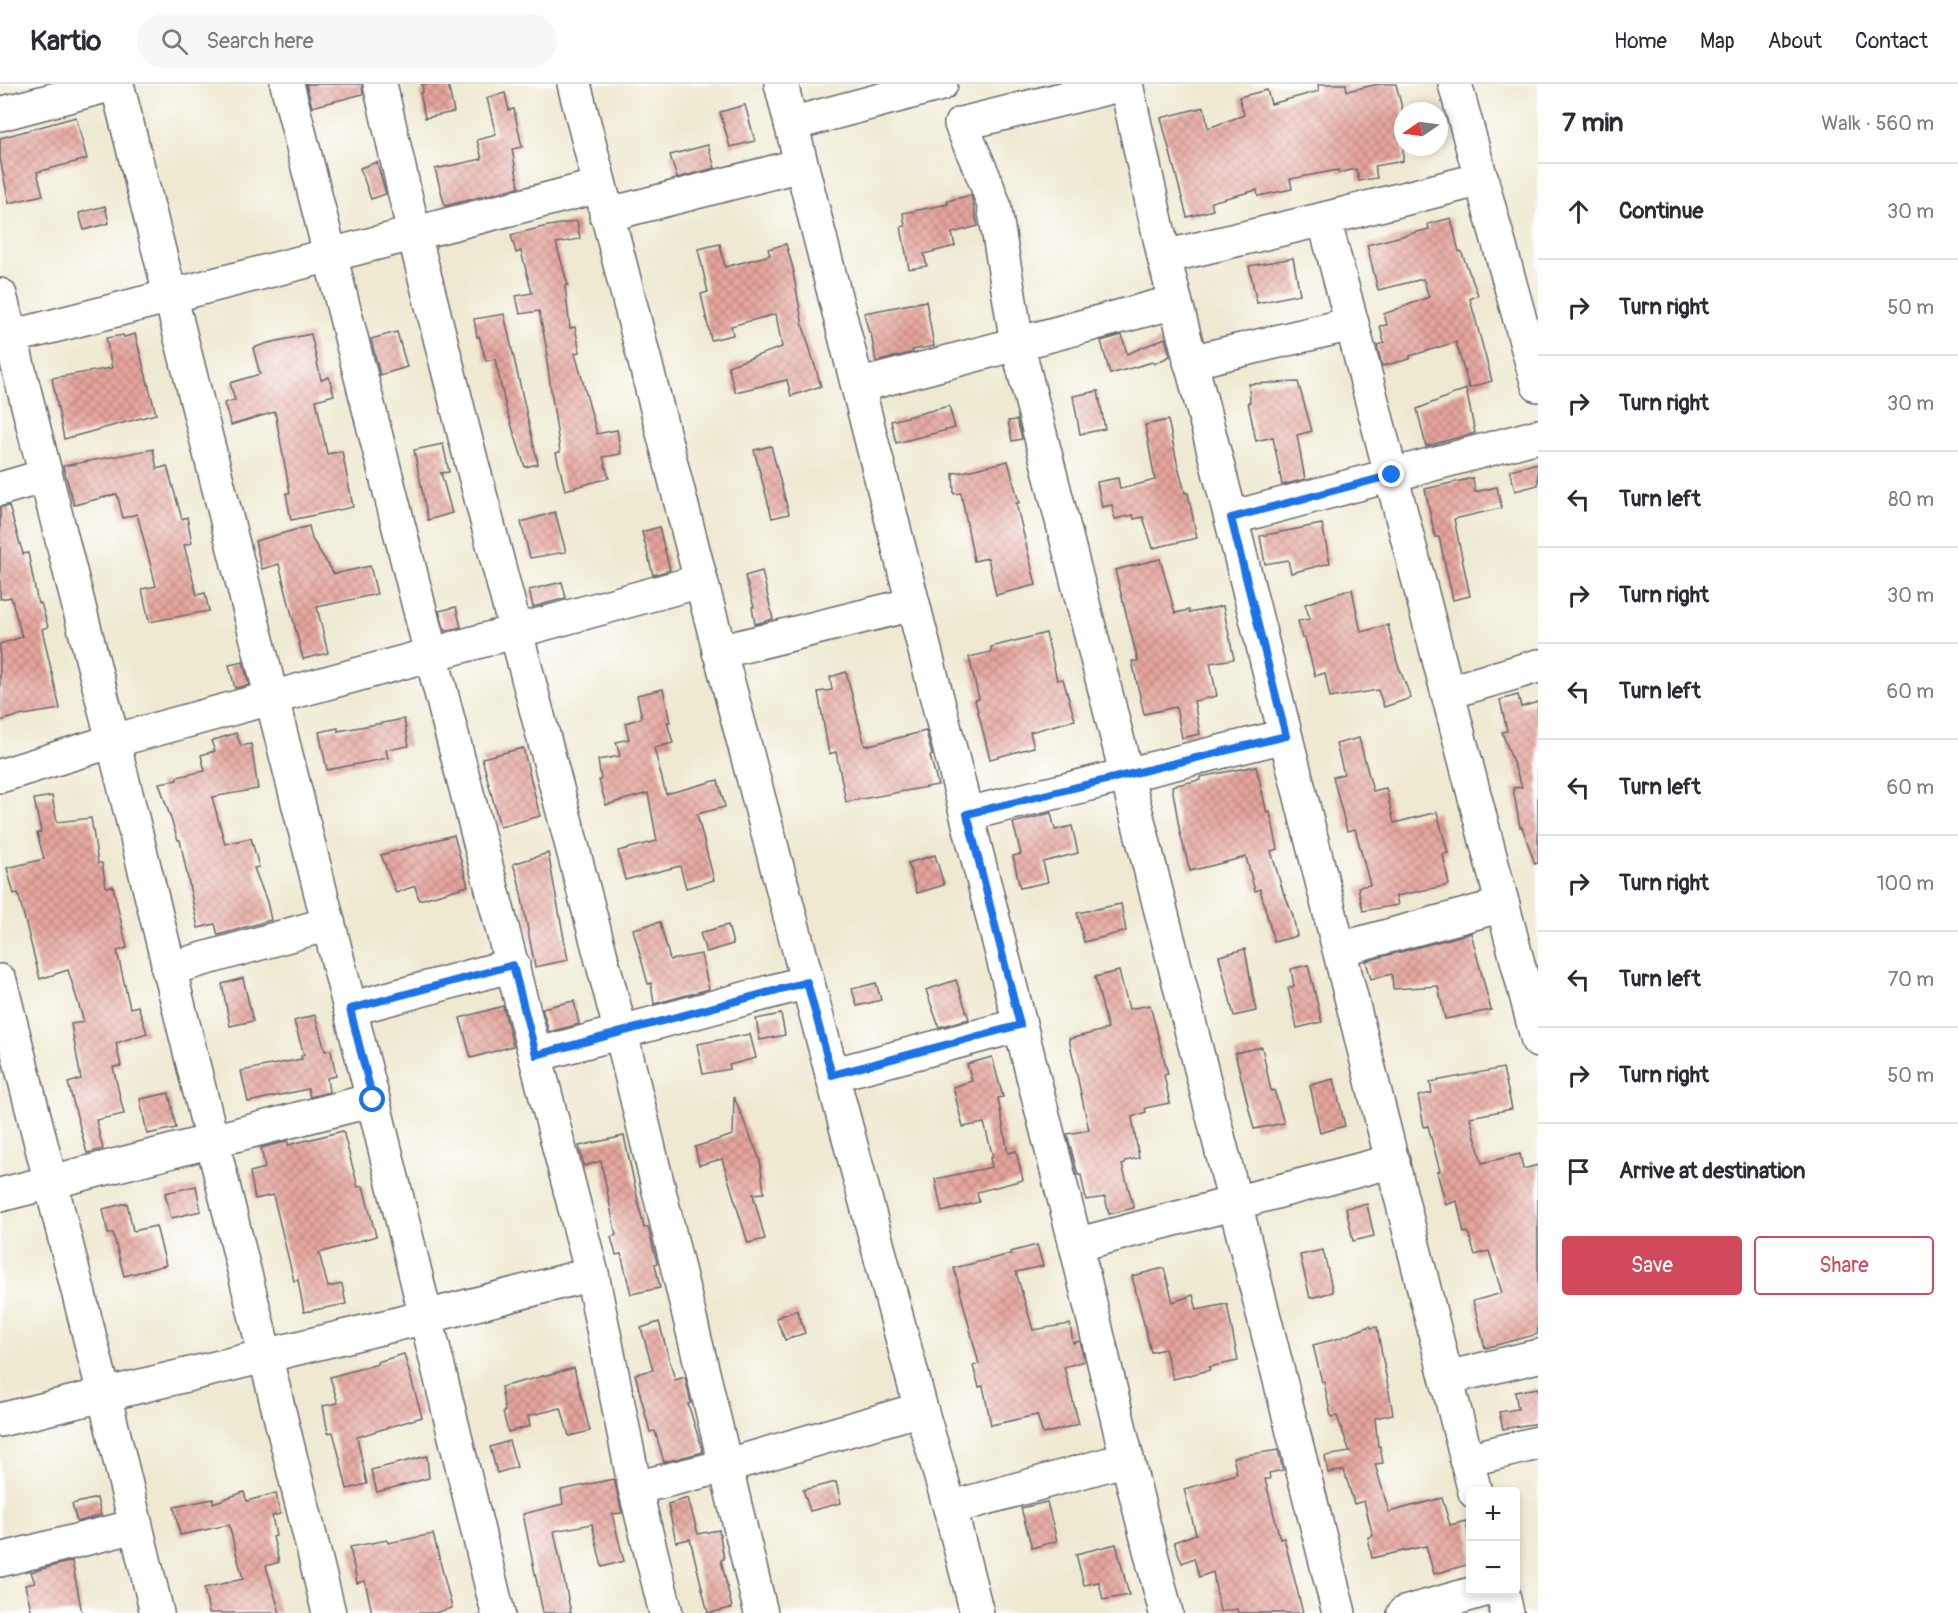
<!DOCTYPE html>
<html lang="en">
<head>
<meta charset="utf-8">
<style>
	body { margin:0; font-family:Pangolin,sans-serif; background:#f7f7f7; color:#2b2b33 }
	.controls { position:absolute; right:18px; bottom:18px; display:grid; overflow:hidden; border-radius:6px; box-shadow:0 3px 9px #0003 }
	.controls button { width:54px; height:54px; display:grid; place-items:center; padding:0; border:0; border-bottom:2px solid #e1e1e2; background:#fff; color:#2b2b33; font:30px sans-serif }
	.compass { position:absolute; left:1394px; top:18px; width:54px; height:54px; border-radius:50%; background:#fff; box-shadow:0 3px 9px #0003; rotate:257deg }
	.stop { position:absolute; width:18px; height:18px; margin:-14px; border:4px solid #1a73e8; border-radius:50%; background:#fff }
	.stop.end { background:#1a73e8; border-color:#fff; box-shadow:0 2px 6px #0008 }
	.list { margin:0; padding:0; list-style:none }
	h2 { display:flex; justify-content:space-between; align-items:center; height:78px; margin:0; padding:0 24px; font-size:26px }
	h2 small { font-size:20px; font-weight:400; color:#7c7c81 }
	.list li { display:grid; grid-template-columns:39px 1fr auto; gap:18px; align-items:center; box-sizing:border-box; height:96px; padding:0 24px; border-top:2px solid #e1e1e2 }
	.list b { display:block; font-size:22px; white-space:nowrap }
	.list em { font-size:20px; font-style:normal; color:#7c7c81 }
	.actions { display:flex; gap:12px; padding:18px 24px }
	.actions a { flex:1; padding:14px 0; border:2px solid #d1495b; border-radius:6px; text-align:center; font-size:21px; color:#d1495b }
	.actions .main { background:#d1495b; color:#fff }
	.icon { flex:none; width:33px; height:33px; fill:none; stroke:currentColor; stroke-width:2; stroke-linecap:round; stroke-linejoin:round }
	.map { position:relative; flex:none; width:1538px; height:1529px; overflow:hidden }
	header { display:flex; align-items:center; gap:36px; box-sizing:border-box; height:84px; padding:0 30px; background:#fff; border-bottom:2px solid #e1e1e2 }
	header strong { font-size:28px }
	nav { display:flex; gap:33px; margin-inline-start:auto; font-size:21px }
	.search { width:420px; height:54px; background:#f7f7f7; display:flex; align-items:center; gap:15px; box-sizing:border-box; padding:0 21px; border-radius:33px; color:#7c7c81; font-size:22px }
	main { display:flex }
	aside { flex:1; background:#fff }
	.map>svg:first-child { display:block }
	.building { fill:url(#building-cross-hatch) }
	.lines { fill:none; stroke-linecap:round; stroke-linejoin:round }
	.minor-casing { stroke:#69686f; stroke-width:36 }
	.minor { stroke:#fff; stroke-width:33 }
	.route { stroke:#1a73e8; stroke-width:8 }
</style>
</head>
<body>
<header>
<strong>Kartio</strong>
<div class="search"><svg class="icon" aria-label="search" viewBox="0 0 24 24"><circle cx="10" cy="10" r="6"/><path d="M15 15l6 6"/></svg>Search here</div>
<nav><a>Home</a><a>Map</a><a>About</a><a>Contact</a></nav>
</header>
<main>
<div class="map">
<svg width="1538" height="1529" viewBox="0 0 1538 1529">
	<defs>
		<pattern id="building-cross-hatch" width="8" height="8" patternUnits="userSpaceOnUse" patternTransform="scale(1.5)"><rect width="8" height="8" fill="#e6a59c"/><path d="M0 0l8 8M0 8l8-8" fill="none" stroke="#ba8680"/></pattern>
	</defs>
	<rect width="100%" height="100%" fill="#fff"/>
	<filter id="ink" filterUnits="userSpaceOnUse"><feTurbulence type="fractalNoise" baseFrequency=".0167" numOctaves="2"/><feDisplacementMap in="SourceGraphic" scale="12" xChannelSelector="R" yChannelSelector="G"/><feConvolveMatrix kernelMatrix="1 2 1 2 8 2 1 2 1" color-interpolation-filters="sRGB"/></filter>
	<filter id="wash" filterUnits="userSpaceOnUse"><feTurbulence type="fractalNoise" baseFrequency=".008" numOctaves="4" result="noise"/><feDisplacementMap in="SourceGraphic" scale="24" xChannelSelector="R" yChannelSelector="G"/><feGaussianBlur stdDeviation="1.35" result="paint"/><feColorMatrix in="noise" values="0 0 0 0 0 0 0 0 0 0 0 0 0 0 0 0 0 1.4 0 .05"/><feComposite in="paint" operator="in"/></filter>
	<g filter="url(#wash)">
		<rect width="100%" height="100%" fill="#eee9d0"/>
		<g id="blocks">
			<g class="building">
				<polygon points="306,0 362,0 363,10 312,23"/>
				<polygon points="422,0 448,0 454,28 425,34 420,9 423,8"/>
				<polygon points="1318,0 1346,0 1347,7 1379,0 1396,0 1403,28 1403,77 1375,82 1377,94 1359,97 1356,85 1338,89 1338,86 1290,95 1292,105 1258,112 1257,106 1211,118 1213,126 1187,133 1161,34 1204,23 1208,44 1244,31 1239,13 1267,6 1271,20 1319,7"/>
				<polygon points="505,9 509,26 514,25 522,63 512,65 519,103 445,122 435,85 482,75 477,56 496,51 487,14"/>
				<polygon points="745,21 755,57 730,63 720,28"/>
				<polygon points="76,33 87,75 37,88 43,111 9,119 0,75 0,54"/>
				<polygon points="708,61 715,84 677,94 670,71"/>
				<polygon points="377,78 386,110 371,115 360,84"/>
				<polygon points="971,111 978,142 952,149 955,162 924,170 927,182 909,185 901,143 905,142 903,129 948,120 947,117"/>
				<polygon points="105,122 109,139 84,146 79,129"/>
				<polygon points="1451,134 1459,168 1461,167 1478,211 1470,215 1492,297 1469,304 1456,258 1410,272 1410,275 1382,282 1377,261 1384,259 1380,242 1387,241 1384,230 1429,213 1423,195 1378,206 1367,161 1429,145 1428,140"/>
				<polygon points="577,137 580,155 556,159 568,201 565,202 570,244 575,243 580,268 575,269 597,350 617,346 621,370 603,373 609,394 565,406 556,369 560,368 546,272 548,271 539,227 520,230 516,212 532,209 521,167 516,169 511,151 543,143"/>
				<polygon points="720,160 725,183 770,171 768,165 786,160 794,188 793,188 803,242 821,302 791,312 787,296 735,308 728,282 782,263 776,230 731,242 733,251 711,256 701,210 708,208 698,165"/>
				<polygon points="1293,174 1300,210 1257,219 1249,182"/>
				<polygon points="926,217 934,262 912,266 913,268 876,278 871,249 869,249 864,229"/>
				<polygon points="504,230 538,380 525,383 506,324 495,275 486,277 479,252 477,253 474,235"/>
				<polygon points="397,248 407,283 380,291 371,255"/>
				<polygon points="135,250 156,330 64,355 52,294 112,284 106,254 123,251 124,253"/>
				<polygon points="311,250 321,296 329,293 334,311 316,316 327,370 342,367 353,423 291,436 286,409 290,409 275,328 231,341 224,319 235,316 230,299 260,290 253,264 268,259"/>
				<polygon points="1122,251 1127,270 1165,254 1170,272 1154,280 1153,278 1110,290 1101,257"/>
				<polygon points="1298,298 1312,347 1297,351 1305,395 1282,401 1273,353 1256,357 1248,318 1250,318 1249,300"/>
				<polygon points="1466,305 1475,349 1426,362 1417,325"/>
				<polygon points="1098,307 1105,345 1080,350 1073,312"/>
				<polygon points="949,322 955,344 896,359 891,337"/>
				<polygon points="1017,336 1022,355 1012,357 1008,337"/>
				<polygon points="1168,336 1177,378 1185,409 1188,409 1197,454 1153,464 1143,433 1134,435 1133,431 1115,435 1112,421 1102,423 1097,398 1118,394 1120,405 1155,396 1145,341"/>
				<polygon points="443,360 449,388 441,389 452,429 428,436 414,366"/>
				<polygon points="771,362 789,430 772,434 754,366"/>
				<polygon points="153,365 157,385 167,382 182,435 187,433 192,459 184,461 197,511 205,509 209,527 149,538 142,505 156,502 137,430 123,434 117,410 74,421 63,382"/>
				<polygon points="1008,377 1019,419 1016,419 1036,501 996,511 988,474 974,477 961,409 954,410 953,389 963,388"/>
				<polygon points="1538,379 1538,401 1515,407 1510,386"/>
				<polygon points="1473,394 1475,408 1497,403 1502,424 1454,435 1470,512 1453,516 1439,453 1435,453 1425,405"/>
				<polygon points="9,422 23,470 28,469 38,520 41,519 48,543 42,545 60,625 18,632 0,637 0,560 22,553 11,513 0,515 0,423"/>
				<polygon points="555,428 566,468 530,474 521,438"/>
				<polygon points="1322,440 1330,479 1291,489 1288,476 1265,480 1260,452"/>
				<polygon points="309,442 312,455 334,490 370,482 377,510 317,523 328,569 303,575 279,480 262,485 255,457"/>
				<polygon points="659,443 670,486 653,491 642,448"/>
				<polygon points="1160,475 1175,529 1189,526 1189,529 1223,522 1234,575 1210,579 1217,612 1194,617 1200,650 1182,654 1176,623 1144,630 1132,577 1138,577 1115,486"/>
				<polygon points="762,487 773,535 755,540 752,523 754,523 745,492"/>
				<polygon points="562,498 566,514 533,523 529,506"/>
				<polygon points="1352,505 1361,548 1388,541 1397,578 1411,614 1384,623 1378,606 1330,614 1325,589 1315,592 1305,554 1302,554 1298,537 1310,535 1305,520"/>
				<polygon points="456,523 461,543 445,547 439,527"/>
				<polygon points="1046,549 1057,596 1063,595 1075,636 1030,648 1034,663 990,675 975,616 979,615 969,573 991,568 991,563"/>
				<polygon points="243,578 249,601 235,604 229,581"/>
				<polygon points="846,588 865,662 926,647 932,671 930,672 938,701 846,718 836,668 829,670 818,608 832,606 830,593"/>
				<polygon points="663,605 670,638 667,638 673,659 654,664 666,710 718,696 725,723 697,730 714,796 686,804 680,782 625,796 618,767 657,757 648,709 606,721 599,696 601,695 598,676 620,672 616,658 629,655 625,639 642,634 637,611"/>
				<polygon points="1518,611 1521,623 1538,618 1538,779 1535,780 1522,743 1520,743 1513,704 1522,703 1502,648 1507,647 1500,616"/>
				<polygon points="404,635 409,662 386,666 388,674 327,686 319,648 338,644 338,647"/>
				<polygon points="236,649 241,662 251,660 258,705 212,713 225,760 251,754 259,783 254,784 267,818 271,836 218,851 215,840 198,844 180,756 178,756 159,699 177,696 177,693 205,687 201,671 215,667 211,657"/>
				<polygon points="1359,654 1373,707 1386,704 1394,739 1437,728 1448,769 1443,770 1449,801 1396,812 1398,821 1363,827 1358,803 1370,801 1355,745 1347,747 1333,693 1344,690 1336,660"/>
				<polygon points="523,664 540,732 500,743 482,674"/>
				<polygon points="1256,682 1267,729 1270,728 1278,765 1271,767 1284,811 1285,811 1293,832 1297,852 1274,858 1260,805 1255,807 1246,773 1190,787 1180,749 1172,702 1200,696 1200,693"/>
				<polygon points="52,712 57,738 91,734 98,779 102,779 106,803 113,802 127,864 117,867 130,924 138,922 147,949 116,959 121,982 113,983 124,1030 96,1036 103,1065 87,1069 68,999 81,995 71,940 84,938 68,886 40,895 18,809 14,810 7,784 44,775 37,749 41,748 34,715"/>
				<polygon points="1051,729 1055,746 1072,742 1078,769 1043,778 1048,798 1020,804 1013,772 1021,770 1013,739"/>
				<polygon points="454,751 468,802 419,816 415,802 396,809 381,771"/>
				<polygon points="548,769 568,876 535,883 518,794 513,780"/>
				<polygon points="935,771 944,801 917,809 908,779"/>
				<polygon points="1121,820 1126,847 1084,858 1077,829"/>
				<polygon points="660,838 670,876 701,870 709,905 654,920 651,899 648,900 633,845"/>
				<polygon points="728,841 733,860 706,868 700,849"/>
				<polygon points="1471,849 1491,926 1445,935 1438,902 1393,905 1392,890 1371,895 1366,877"/>
				<polygon points="1245,865 1256,927 1234,932 1219,872"/>
				<polygon points="1308,881 1322,938 1297,944 1288,904 1294,902 1291,885"/>
				<polygon points="1119,887 1129,925 1150,921 1168,990 1164,991 1170,1019 1145,1024 1146,1028 1132,1033 1139,1074 1125,1077 1125,1080 1122,1081 1134,1124 1109,1130 1105,1113 1086,1116 1081,1091 1078,1091 1067,1050 1089,1046 1069,955 1108,945 1095,893"/>
				<polygon points="243,894 253,937 230,942 222,900"/>
				<polygon points="956,896 969,935 939,943 926,906"/>
				<polygon points="876,899 881,916 857,922 852,905"/>
				<polygon points="574,917 579,940 549,948 542,924"/>
				<polygon points="503,922 513,962 471,974 460,934"/>
				<polygon points="781,930 785,951 760,956 756,935"/>
				<polygon points="315,931 325,967 331,966 336,992 327,994 329,1008 310,1013 308,1005 248,1018 241,987 302,975 301,972 304,971 294,937"/>
				<polygon points="750,950 756,974 729,981 730,985 703,990 697,960"/>
				<polygon points="1262,963 1271,1007 1274,1006 1284,1039 1254,1045 1235,969"/>
				<polygon points="992,973 1003,1013 998,1014 1008,1069 1016,1067 1023,1096 977,1108 979,1118 942,1128 935,1095 992,1083 990,1074 993,1073 984,1039 963,1043 953,1003 972,997 967,980"/>
				<polygon points="1503,984 1512,1025 1470,1033 1482,1079 1520,1070 1523,1085 1538,1081 1538,1250 1485,1264 1473,1217 1502,1209 1489,1167 1475,1171 1468,1148 1464,1149 1457,1117 1446,1121 1437,1088 1440,1087 1428,1042 1424,1043 1418,1012 1432,1009 1430,998"/>
				<polygon points="1334,995 1345,1042 1320,1049 1310,1001"/>
				<polygon points="169,1009 176,1044 147,1050 140,1015"/>
				<polygon points="734,1013 760,1076 764,1109 753,1110 765,1155 748,1159 722,1075 699,1081 695,1063 733,1051"/>
				<polygon points="343,1047 358,1103 363,1102 376,1152 319,1169 328,1203 342,1200 346,1220 304,1228 298,1196 294,1197 273,1111 255,1115 250,1088 265,1084 261,1064 288,1057 288,1061"/>
				<polygon points="624,1052 644,1144 648,1143 657,1179 655,1180 660,1204 631,1210 621,1170 616,1171 611,1153 616,1151 601,1077 584,1082 579,1062"/>
				<polygon points="196,1102 201,1127 171,1134 165,1109"/>
				<polygon points="127,1119 133,1147 156,1142 166,1181 124,1192 113,1149 108,1150 103,1125"/>
				<polygon points="1367,1120 1374,1152 1353,1157 1346,1124"/>
				<polygon points="1037,1161 1043,1182 1016,1188 1033,1246 1070,1240 1073,1259 1080,1257 1084,1277 1064,1283 1079,1340 1043,1350 1037,1331 991,1341 983,1302 979,1303 973,1282 979,1280 954,1184 1011,1170 1010,1168"/>
				<polygon points="1323,1166 1333,1208 1310,1214 1300,1171"/>
				<polygon points="1164,1184 1173,1218 1193,1211 1197,1226 1227,1220 1238,1277 1209,1283 1210,1286 1173,1295 1165,1265 1151,1268 1132,1192"/>
				<polygon points="797,1226 805,1249 785,1256 776,1234"/>
				<polygon points="659,1238 675,1296 685,1293 691,1319 688,1320 703,1368 664,1378 655,1347 650,1348 635,1290 653,1286 641,1244"/>
				<polygon points="1370,1242 1371,1244 1377,1243 1393,1330 1375,1334 1378,1362 1380,1362 1383,1379 1375,1380 1389,1428 1442,1414 1450,1441 1466,1437 1470,1459 1470,1480 1434,1490 1426,1462 1372,1474 1368,1453 1373,1452 1364,1417 1354,1420 1344,1386 1328,1389 1325,1372 1350,1368 1337,1332 1331,1333 1324,1298 1322,1298 1313,1261 1340,1254"/>
				<polygon points="404,1270 422,1333 357,1353 367,1400 347,1405 337,1363 333,1348 328,1349 323,1322 338,1319 330,1293 378,1280 377,1278"/>
				<polygon points="574,1284 590,1347 569,1352 561,1324 528,1332 530,1342 508,1348 503,1328 505,1327 501,1303"/>
				<polygon points="1538,1304 1538,1339 1503,1345 1499,1328 1518,1325 1515,1308"/>
				<polygon points="509,1357 517,1383 497,1389 490,1363"/>
				<polygon points="1278,1366 1283,1386 1269,1389 1270,1395 1265,1395 1280,1455 1284,1454 1303,1529 1238,1529 1237,1525 1220,1528 1213,1488 1199,1493 1194,1474 1182,1479 1174,1458 1196,1450 1184,1405 1237,1390 1233,1373"/>
				<polygon points="427,1372 429,1394 377,1408 371,1386"/>
				<polygon points="614,1395 622,1429 612,1430 624,1477 602,1483 592,1440 554,1447 571,1529 543,1529 523,1430 563,1420 561,1406"/>
				<polygon points="836,1398 841,1419 810,1427 803,1406"/>
				<polygon points="244,1408 247,1417 276,1409 280,1430 272,1432 276,1452 273,1453 279,1478 266,1482 280,1529 209,1529 204,1504 243,1495 229,1441 180,1451 174,1423 213,1415 213,1419"/>
				<polygon points="97,1414 101,1431 77,1438 72,1420"/>
				<polygon points="688,1414 698,1450 719,1446 724,1475 721,1476 732,1524 708,1529 690,1455 676,1458 668,1420"/>
				<polygon points="1047,1418 1057,1457 1032,1464 1021,1424"/>
				<polygon points="433,1450 452,1524 434,1529 372,1529 365,1497 357,1499 350,1463 387,1456 388,1459"/>
				<polygon points="1116,1460 1129,1511 1103,1516 1099,1498 1084,1501 1076,1470"/>
				<polygon points="72,1477 82,1529 32,1529 25,1501 35,1499 31,1488"/>
			</g>
		</g>
	</g>
	<g filter="url(#ink)">
		<use href="#blocks" fill-opacity="0" stroke="#69686f" stroke-width="1.5"/>
		<g class="lines">
			<defs>
				<g id="minor">
					<polyline points="117,0 373,1016 498,1529"/>
					<polyline points="287,0 431,570 592,1190 635,1404 666,1529"/>
					<polyline points="380,0 414,150 465,353 621,949 761,1529"/>
					<polyline points="574,0 701,497 921,1325 950,1424 977,1529"/>
					<polyline points="781,0 1076,1161 1127,1375 1166,1529"/>
					<polyline points="1123,0 961,40 985,96 994,121 1017,259 1339,1529"/>
					<polyline points="1126,0 1164,173 1324,135 1352,240 1190,278"/>
					<polyline points="1455,0 1538,301"/>
					<polyline points="0,30 113,0"/>
					<polyline points="791,40 941,0"/>
					<polyline points="606,131 801,81"/>
					<polyline points="1324,135 1482,95"/>
					<polyline points="1164,173 1231,434 1475,1408"/>
					<polyline points="0,211 113,657 329,1529"/>
					<polyline points="1352,240 1538,957"/>
					<polyline points="11,253 599,102"/>
					<polyline points="858,302 1175,218"/>
					<polyline points="0,405 45,392"/>
					<polyline points="1231,434 1538,352"/>
					<polyline points="719,568 913,520"/>
					<polyline points="1449,608 1538,582"/>
					<polyline points="0,692 113,657 701,497"/>
					<polyline points="967,730 1285,652"/>
					<polyline points="1340,865 1503,821"/>
					<polyline points="168,885 328,840"/>
					<polyline points="0,897 104,1310 157,1529"/>
					<polyline points="350,925 513,881"/>
					<polyline points="536,971 807,898"/>
					<polyline points="832,991 1020,941"/>
					<polyline points="0,1111 373,1016"/>
					<polyline points="1076,1161 1393,1077"/>
					<polyline points="1447,1294 1538,1272"/>
					<polyline points="0,1336 426,1233 592,1190"/>
					<polyline points="1466,1376 1538,1359"/>
					<polyline points="635,1404 725,1382 921,1325"/>
					<polyline points="950,1424 1127,1375"/>
					<polyline points="0,1476 136,1442"/>
					<polyline points="1502,1506 1507,1529"/>
					<polyline points="1404,1529 1485,1506"/>
				</g>
			</defs>
			<use href="#minor" class="minor-casing"/>
			<use href="#minor" class="minor"/>
		</g>
	</g>
	<g class="lines" filter="url(#ink)">
		<polyline class="route" points="373,1016 350,925 513,881 536,971 807,898 832,991 1020,941 967,730 1286,652 1231,434 1392,391"/>
	</g>
</svg>
<div class="controls">
<button>+</button>
<button>−</button>
</div>
<svg class="compass" viewBox="-18 -18 36 36"><path d="M0-13l5 13h-10z" fill="#e53935"/><path d="M0 13l5-13h-10z" fill="#7c7c81"/></svg>
<div class="stop" style="left:373px;top:1016px"></div>
<div class="stop end" style="left:1392px;top:391px"></div>
</div>
<aside>
<h2>7 min<small>Walk · 560 m</small></h2>
<ul class="list">
<li><svg class="icon" aria-label="ahead" viewBox="0 0 24 24"><path d="M12 20V5M6 11l6-6 6 6"/></svg><div><b>Continue</b></div><em>30 m</em></li>
<li><svg class="icon" aria-label="right" viewBox="0 0 24 24"><path d="M7 20v-9h11M14 6l5 5-5 5"/></svg><div><b>Turn right</b></div><em>50 m</em></li>
<li><svg class="icon" aria-label="right" viewBox="0 0 24 24"><path d="M7 20v-9h11M14 6l5 5-5 5"/></svg><div><b>Turn right</b></div><em>30 m</em></li>
<li><svg class="icon" aria-label="left" viewBox="0 0 24 24"><path d="M17 20v-9H6M10 6l-5 5 5 5"/></svg><div><b>Turn left</b></div><em>80 m</em></li>
<li><svg class="icon" aria-label="right" viewBox="0 0 24 24"><path d="M7 20v-9h11M14 6l5 5-5 5"/></svg><div><b>Turn right</b></div><em>30 m</em></li>
<li><svg class="icon" aria-label="left" viewBox="0 0 24 24"><path d="M17 20v-9H6M10 6l-5 5 5 5"/></svg><div><b>Turn left</b></div><em>60 m</em></li>
<li><svg class="icon" aria-label="left" viewBox="0 0 24 24"><path d="M17 20v-9H6M10 6l-5 5 5 5"/></svg><div><b>Turn left</b></div><em>60 m</em></li>
<li><svg class="icon" aria-label="right" viewBox="0 0 24 24"><path d="M7 20v-9h11M14 6l5 5-5 5"/></svg><div><b>Turn right</b></div><em>100 m</em></li>
<li><svg class="icon" aria-label="left" viewBox="0 0 24 24"><path d="M17 20v-9H6M10 6l-5 5 5 5"/></svg><div><b>Turn left</b></div><em>70 m</em></li>
<li><svg class="icon" aria-label="right" viewBox="0 0 24 24"><path d="M7 20v-9h11M14 6l5 5-5 5"/></svg><div><b>Turn right</b></div><em>50 m</em></li>
<li><svg class="icon" aria-label="arrive" viewBox="0 0 24 24"><path d="M6 21V4h12l-3 4 3 4H6"/></svg><div><b>Arrive at destination</b></div></li>
</ul>
<div class="actions"><a class="main">Save</a><a>Share</a></div>
</aside>
</main>
</body>
</html>
